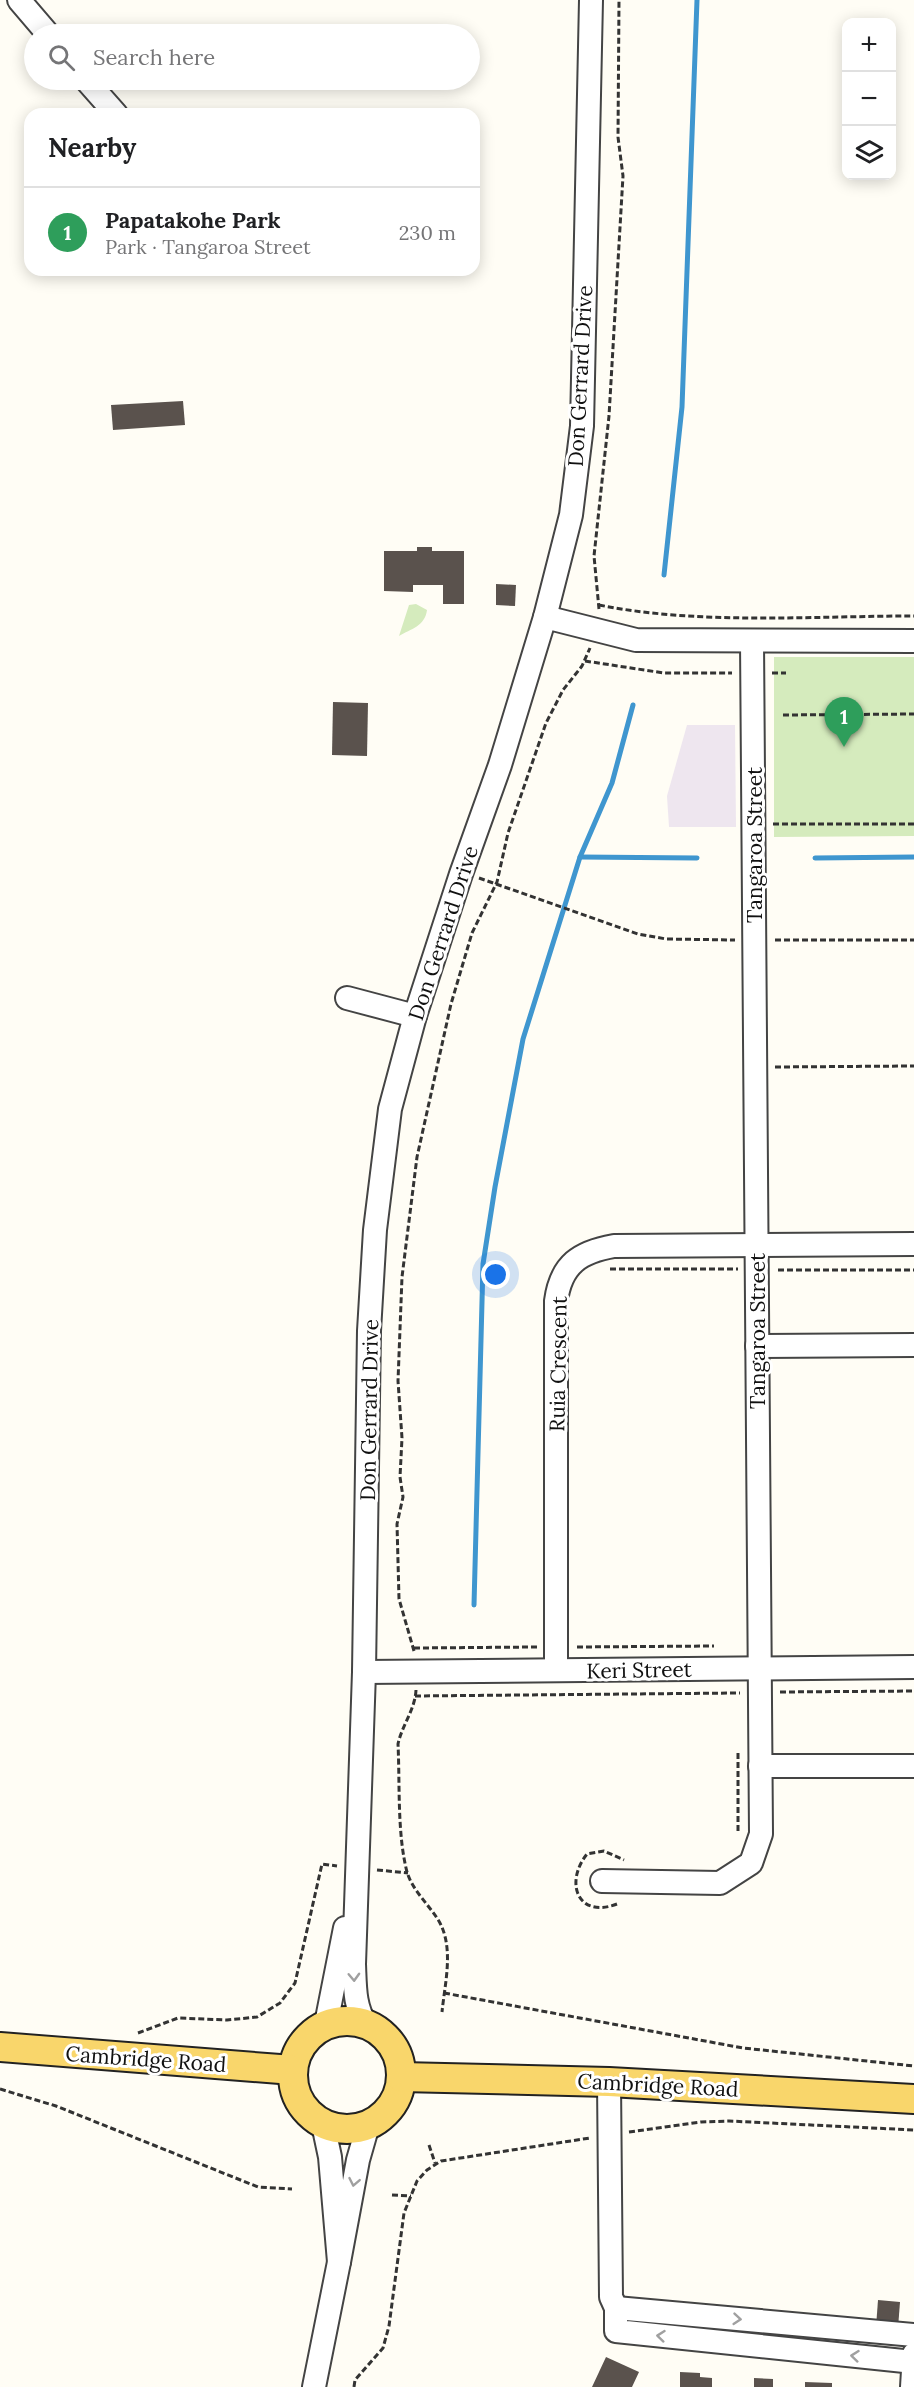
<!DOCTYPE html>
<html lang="en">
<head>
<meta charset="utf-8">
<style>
	body { margin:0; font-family:Lora,serif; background:#f2f2f2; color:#202124 }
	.controls { position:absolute; right:18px; top:18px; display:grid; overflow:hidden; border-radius:12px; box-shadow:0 3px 15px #0003 }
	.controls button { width:54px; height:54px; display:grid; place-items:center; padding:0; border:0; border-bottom:2px solid #e0e0e0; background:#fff; color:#202124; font:30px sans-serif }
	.you { position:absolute; left:496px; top:1275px; width:21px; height:21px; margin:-15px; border:4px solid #fff; border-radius:50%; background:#1a73e8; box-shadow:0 0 0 9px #1a73e833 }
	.badge { display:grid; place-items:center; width:39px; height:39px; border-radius:50%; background:#c4262e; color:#fff; font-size:20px; font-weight:700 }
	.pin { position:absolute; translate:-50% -50px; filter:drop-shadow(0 2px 3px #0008) }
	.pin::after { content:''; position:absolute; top:32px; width:21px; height:18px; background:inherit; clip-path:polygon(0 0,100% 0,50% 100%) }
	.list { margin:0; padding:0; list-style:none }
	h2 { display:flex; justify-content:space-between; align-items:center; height:78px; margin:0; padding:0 24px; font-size:26px }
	h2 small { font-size:20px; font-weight:400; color:#757577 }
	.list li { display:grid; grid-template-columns:39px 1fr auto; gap:18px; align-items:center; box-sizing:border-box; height:90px; padding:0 24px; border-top:2px solid #e0e0e0 }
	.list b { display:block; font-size:22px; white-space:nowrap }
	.list p { margin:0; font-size:20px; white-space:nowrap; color:#757577 }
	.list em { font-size:20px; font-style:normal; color:#757577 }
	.icon { flex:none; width:33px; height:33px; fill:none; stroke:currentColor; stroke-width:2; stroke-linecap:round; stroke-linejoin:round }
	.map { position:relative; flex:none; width:914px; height:2387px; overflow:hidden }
	.search { position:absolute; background:#fff; box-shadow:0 3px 15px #0003; left:24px; top:24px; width:456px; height:66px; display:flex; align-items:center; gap:15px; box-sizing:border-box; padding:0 21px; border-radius:33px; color:#757577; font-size:22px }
	.panel { position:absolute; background:#fff; box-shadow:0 3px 15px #0003; left:24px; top:108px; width:456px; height:168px; border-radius:18px }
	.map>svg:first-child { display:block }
	.industrial { fill:#eee6ef }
	.green { fill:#d5ebbd }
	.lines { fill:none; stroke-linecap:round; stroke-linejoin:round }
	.stream { stroke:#3f96cf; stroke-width:5 }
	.building { fill:#5a524d }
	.minor-casing { stroke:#444; stroke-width:26 }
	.major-casing { stroke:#222; stroke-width:32 }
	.path { stroke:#333; stroke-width:3; stroke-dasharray:6 3; stroke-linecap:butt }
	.minor { stroke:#fff; stroke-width:22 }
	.major { stroke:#f9d66b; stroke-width:28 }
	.oneway { stroke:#a0a0a0 }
	.labels { text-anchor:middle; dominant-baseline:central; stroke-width:6; stroke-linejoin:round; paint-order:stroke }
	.street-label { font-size:21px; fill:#111; stroke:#fff }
</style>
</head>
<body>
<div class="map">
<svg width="914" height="2387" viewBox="0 0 914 2387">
	<rect width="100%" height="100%" fill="#fffdf5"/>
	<polygon class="industrial" points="687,725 735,725 736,827 669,827 667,796"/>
	<g class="green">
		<path d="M416,604l11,6c-2,16 -16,19 -28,26l10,-31z"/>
		<polygon points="774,657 914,657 914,836 774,837"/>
	</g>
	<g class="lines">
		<g class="stream">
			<polyline points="664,575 682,407 697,0"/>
			<polyline points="580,857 697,858"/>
			<polyline points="815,858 914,857"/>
			<polyline points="474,1605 483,1264 495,1187 523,1039 580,857 612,783 633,705"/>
		</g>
	</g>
	<g class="building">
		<polygon points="183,401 185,425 113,430 111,405"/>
		<polygon points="417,547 432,547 432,551 464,551 464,604 443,604 443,585 413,585 413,592 384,591 384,551 417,551"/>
		<polygon points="496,584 516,585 515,606 496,605"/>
		<polygon points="333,702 368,703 367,756 332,755"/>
		<polygon points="878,2300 900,2302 898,2328 876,2327"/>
		<polygon points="606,2357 639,2372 632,2387 592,2387"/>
		<polygon points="680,2372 700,2373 700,2377 712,2378 712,2387 680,2387"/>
		<polygon points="754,2378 773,2379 773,2387 754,2387"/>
		<polygon points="805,2382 832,2383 832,2387 805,2387"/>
	</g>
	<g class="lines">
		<defs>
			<g id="minor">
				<polyline points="19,0 48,34"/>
				<polyline points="86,80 116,114"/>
				<polyline points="545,617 636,640 914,641"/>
				<polyline points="347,998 415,1016"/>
				<polyline points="757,1346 914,1345"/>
				<path d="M556,1670v-369c5,-37 24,-49 58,-55l300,-2"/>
				<polyline points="364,1672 914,1667"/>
				<polyline points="760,1766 914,1766"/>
				<polyline points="602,1881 720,1883 751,1863 761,1834 752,641"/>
				<polyline points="326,2024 345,1928"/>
				<path d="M366,2025c-12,-19 -11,-39 -12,-61l10,-292 5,-341 6,-101 15,-121 25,-93 46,-142 39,-109 45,-148 26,-102 11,-89 9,-426"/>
				<polyline points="609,2082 611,2297 616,2308 616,2331 914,2362"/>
				<polyline points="323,2124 330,2157 339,2262 358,2160 368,2125"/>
				<polyline points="616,2308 914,2335"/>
				<polyline points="314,2387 339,2262"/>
				<polyline points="912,2387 914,2354"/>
			</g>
			<g id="major">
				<circle cx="347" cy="2075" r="54"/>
				<polyline points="0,2047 293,2070"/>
				<polyline points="401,2077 609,2082 914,2099"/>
			</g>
		</defs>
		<use href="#minor" class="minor-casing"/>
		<use href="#major" class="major-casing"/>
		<g class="path">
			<path d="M599,605c100,20 213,11 315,11"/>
			<polyline points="599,609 594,556 609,416 623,176 618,137 619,0"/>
			<polyline points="585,661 664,673 732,673"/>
			<polyline points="772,673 786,673"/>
			<polyline points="783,715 914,714"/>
			<polyline points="773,824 914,824"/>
			<polyline points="479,878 638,934 666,939 735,940"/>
			<polyline points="775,940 914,940"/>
			<polyline points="775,1067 914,1066"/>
			<polyline points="610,1269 738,1269"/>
			<polyline points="778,1270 914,1270"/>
			<polyline points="577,1647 714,1646"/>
			<polyline points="414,1648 537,1647"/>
			<polyline points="414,1651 399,1599 397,1524 403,1497 400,1477 402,1438 398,1381 402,1277 417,1157 451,1004 472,933 497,882 508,833 546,723 563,690 582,666 590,648"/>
			<path d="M416,1690c-1,20 -14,35 -18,54 2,41 -1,89 9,128 5,17 20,31 30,46 18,27 8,64 5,94"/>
			<polyline points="780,1692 914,1691"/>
			<polyline points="415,1696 740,1693"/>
			<polyline points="738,1753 738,1834"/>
			<polyline points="377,1870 408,1873"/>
			<path d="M617,1904c-39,15 -53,-21 -30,-50l17,-3 20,9"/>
			<polyline points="444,1993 743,2048 914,2066"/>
			<polyline points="138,2033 178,2018 227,2020 257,2017 280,2003 295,1983 322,1864 337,1866"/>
			<polyline points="0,2089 56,2106 258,2187 292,2189"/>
			<polyline points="629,2132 701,2122 729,2121 914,2130"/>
			<polyline points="429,2145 435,2163"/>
			<polyline points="392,2195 411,2196"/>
			<polyline points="354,2387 355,2380 383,2348 389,2326 404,2213 417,2181 427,2170 441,2161 590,2138"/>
		</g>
		<use href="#minor" class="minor"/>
		<use href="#major" class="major"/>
	</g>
	<defs><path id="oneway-chevron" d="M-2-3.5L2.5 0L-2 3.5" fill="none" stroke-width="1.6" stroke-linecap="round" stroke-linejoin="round" transform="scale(1.5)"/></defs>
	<g class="oneway">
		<use href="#oneway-chevron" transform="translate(354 1977) rotate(88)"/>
		<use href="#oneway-chevron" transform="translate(354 2182) rotate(101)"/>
		<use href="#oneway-chevron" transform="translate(737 2319) rotate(5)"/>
		<use href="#oneway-chevron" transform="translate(661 2336) rotate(-174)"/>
		<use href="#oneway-chevron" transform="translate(855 2356) rotate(-174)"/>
	</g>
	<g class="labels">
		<g class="street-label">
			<text transform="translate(580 376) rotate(-87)">Don Gerrard Drive</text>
			<text transform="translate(754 845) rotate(-90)">Tangaroa Street</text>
			<text transform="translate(443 933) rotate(-72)">Don Gerrard Drive</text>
			<text transform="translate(757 1331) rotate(-90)">Tangaroa Street</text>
			<text transform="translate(558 1364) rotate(-89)">Ruia Crescent</text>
			<text transform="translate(369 1410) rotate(-89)">Don Gerrard Drive</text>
			<text transform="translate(639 1670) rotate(-1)">Keri Street</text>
			<text transform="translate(146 2059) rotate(4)">Cambridge Road</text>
			<text transform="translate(658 2085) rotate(3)">Cambridge Road</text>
		</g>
	</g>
</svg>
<div class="controls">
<button>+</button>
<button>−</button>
<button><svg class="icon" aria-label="layers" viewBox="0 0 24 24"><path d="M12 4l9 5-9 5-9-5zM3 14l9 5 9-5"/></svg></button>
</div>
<div class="you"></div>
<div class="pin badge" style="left:844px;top:747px;background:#2e9e5b">1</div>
<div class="search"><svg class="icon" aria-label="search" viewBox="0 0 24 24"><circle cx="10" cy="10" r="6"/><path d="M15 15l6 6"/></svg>Search here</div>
<section class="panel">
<h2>Nearby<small></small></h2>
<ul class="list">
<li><span class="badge" style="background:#2e9e5b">1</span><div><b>Papatakohe Park</b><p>Park · Tangaroa Street</p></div><em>230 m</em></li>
</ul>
</section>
</div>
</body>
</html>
